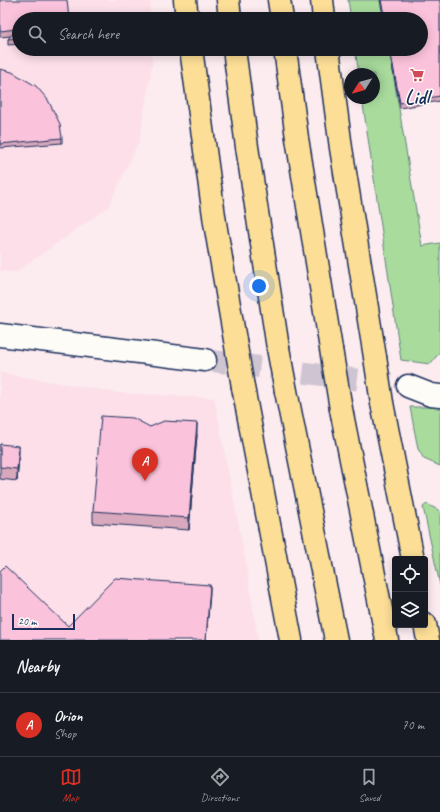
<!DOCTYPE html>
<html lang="en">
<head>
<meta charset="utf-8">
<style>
	body { margin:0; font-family:Caveat,sans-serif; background:#20242c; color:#f1f3f6 }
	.controls { position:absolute; right:12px; bottom:12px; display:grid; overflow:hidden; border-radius:4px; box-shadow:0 2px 10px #0003 }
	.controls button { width:36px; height:36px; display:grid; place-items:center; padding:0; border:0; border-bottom:1px solid #363941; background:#171b24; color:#f1f3f6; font:20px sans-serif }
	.compass { position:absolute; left:344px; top:68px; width:36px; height:36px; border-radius:50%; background:#171b24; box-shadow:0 2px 10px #0003; rotate:233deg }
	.scale { position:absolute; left:12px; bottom:10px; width:63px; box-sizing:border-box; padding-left:4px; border:2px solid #1b2f5e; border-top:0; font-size:11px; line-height:14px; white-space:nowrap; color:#1b2f5e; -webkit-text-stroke:3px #fdfcf7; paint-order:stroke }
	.you { position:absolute; left:259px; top:286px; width:14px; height:14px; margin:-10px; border:3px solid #fff; border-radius:50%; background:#1a73e8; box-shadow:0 0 0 6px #1a73e833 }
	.badge { display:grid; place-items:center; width:26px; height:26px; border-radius:50%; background:#d93025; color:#fff; font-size:13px; font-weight:700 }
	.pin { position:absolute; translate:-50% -33px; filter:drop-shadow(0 1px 2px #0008) }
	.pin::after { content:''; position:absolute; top:21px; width:14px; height:12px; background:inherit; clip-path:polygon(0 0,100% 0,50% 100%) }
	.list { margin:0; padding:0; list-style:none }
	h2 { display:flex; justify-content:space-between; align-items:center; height:52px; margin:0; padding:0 16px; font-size:17px }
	h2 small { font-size:13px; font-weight:400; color:#9ea1a6 }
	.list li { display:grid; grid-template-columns:26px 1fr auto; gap:12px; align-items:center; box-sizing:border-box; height:64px; padding:0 16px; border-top:1px solid #363941 }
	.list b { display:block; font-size:15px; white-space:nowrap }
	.list p { margin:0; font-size:13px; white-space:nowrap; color:#9ea1a6 }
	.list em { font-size:13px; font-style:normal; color:#9ea1a6 }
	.icon { flex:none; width:22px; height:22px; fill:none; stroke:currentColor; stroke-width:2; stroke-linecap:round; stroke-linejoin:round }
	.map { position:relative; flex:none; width:440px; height:640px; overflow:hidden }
	.search { position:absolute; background:#171b24; box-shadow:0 2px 10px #0003; left:12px; right:12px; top:12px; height:44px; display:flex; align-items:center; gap:10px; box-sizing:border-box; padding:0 14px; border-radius:22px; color:#9ea1a6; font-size:15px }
	.sheet { height:116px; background:#171b24 }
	nav { display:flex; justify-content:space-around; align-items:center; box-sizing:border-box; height:56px; border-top:1px solid #363941; background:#171b24; font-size:11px; color:#9ea1a6 }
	nav a { display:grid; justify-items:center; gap:2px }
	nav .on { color:#d93025 }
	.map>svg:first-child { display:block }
	.built { fill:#fcdfe9 }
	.green { fill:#a9db9d; stroke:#62857e }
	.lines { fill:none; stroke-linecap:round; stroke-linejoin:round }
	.secondary-tunnel { stroke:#cfc5d2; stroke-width:22; stroke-dasharray:22 11; stroke-linecap:butt }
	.secondary-casing { stroke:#1b2f5e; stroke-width:25 }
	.highway-casing { stroke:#1b2f5e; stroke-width:25 }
	.secondary { stroke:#fdfcf7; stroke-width:22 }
	.highway { stroke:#fcde96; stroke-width:22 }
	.highway-bridge-casing { stroke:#1b2f5e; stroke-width:25; stroke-linecap:butt }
	.highway-bridge { stroke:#fcde96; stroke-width:22 }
	.wall { fill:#d8a8bc; stroke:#1b2f5e }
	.shaded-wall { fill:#b08899; stroke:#1b2f5e }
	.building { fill:#fbc3db; stroke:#1b2f5e }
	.labels { text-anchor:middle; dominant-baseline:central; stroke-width:3; stroke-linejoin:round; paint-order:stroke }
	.poi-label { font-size:20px; font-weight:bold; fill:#1b2f5e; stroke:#fdfcf7 }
</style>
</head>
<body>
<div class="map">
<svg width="440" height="640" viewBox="0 0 440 640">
	<rect width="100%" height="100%" fill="#fcebef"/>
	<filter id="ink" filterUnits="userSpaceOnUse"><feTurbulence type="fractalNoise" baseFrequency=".025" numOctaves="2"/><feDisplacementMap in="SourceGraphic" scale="8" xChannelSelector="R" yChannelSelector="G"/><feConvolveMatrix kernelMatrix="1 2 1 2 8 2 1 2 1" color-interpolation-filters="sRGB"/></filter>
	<g filter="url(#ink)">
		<g class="built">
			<polygon points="0,0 150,0 150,19 19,19 19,49 151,49 152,64 139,141 108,207 16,272 0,271"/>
			<polygon points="0,373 119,393 214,398 245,559 258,640 0,640"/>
		</g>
		<g class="green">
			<polygon points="348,0 380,0 384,19 351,19"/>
			<polygon points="355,49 389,49 422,246 440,243 440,352 430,364 401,360 362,98 374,98 374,74 359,74"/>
			<polygon points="410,407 440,407 440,466 424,459 418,449"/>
			<polygon points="427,504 440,511 440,585 423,507"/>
		</g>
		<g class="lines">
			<polyline class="secondary-tunnel" points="205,360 408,386"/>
			<defs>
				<g id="secondary">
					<polyline points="0,335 205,360"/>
					<polyline points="408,386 431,395 440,396"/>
				</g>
				<g id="highway">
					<polyline points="185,0 187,19"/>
					<polyline points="228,0 230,19"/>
					<polyline points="279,0 282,19"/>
					<polyline points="322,0 324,19"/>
					<polyline points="191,49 215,223 235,340"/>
					<polyline points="234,49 247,147 278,348"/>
					<polyline points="285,49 297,138 331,349"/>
					<polyline points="328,49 341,148 375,357"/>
					<polyline points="243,387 291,640"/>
					<polyline points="286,391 336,640"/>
					<polyline points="382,403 413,559"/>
					<polyline points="341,409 387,640"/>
					<polyline points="425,624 428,640"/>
				</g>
			</defs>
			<use href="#secondary" class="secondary-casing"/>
			<use href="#highway" class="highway-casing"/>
			<use href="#secondary" class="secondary"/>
			<use href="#highway" class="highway"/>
			<defs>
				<g id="highway-bridge">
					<polyline points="235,340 243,387"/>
					<polyline points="278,348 286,391"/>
					<polyline points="331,349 341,409"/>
					<polyline points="375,357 382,403"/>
				</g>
			</defs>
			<use href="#highway-bridge" class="highway-bridge-casing"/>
			<use href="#highway-bridge" class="highway-bridge"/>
		</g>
		<g class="wall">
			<polygon points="0,0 19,19 19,44 8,45 8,39 11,36 0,37"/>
			<polygon points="380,0 440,0 440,101 400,108 389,49 421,49 421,19 384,19"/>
			<polygon points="0,69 62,138 62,143 0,148"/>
			<polygon points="150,427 197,435 189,530 93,523 93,511"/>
			<polygon points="0,444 19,457 17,481 0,479"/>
		</g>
		<g class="shaded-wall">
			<polygon points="197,423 197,435 189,530 189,518"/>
			<polygon points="19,446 19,457 17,481 17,469"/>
			<polygon points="210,585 210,594 206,640"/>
		</g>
		<g class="building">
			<polygon points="0,0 67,0 69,19 19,19 19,38 8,39 17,29 0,31"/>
			<polygon points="381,0 440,0 440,96 400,103 390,49 421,49 421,19 385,19"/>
			<polygon points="0,69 12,72 36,86 48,100 60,124 62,138 0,144"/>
			<polygon points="101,416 133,418 150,427 164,421 197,423 189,518 93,511"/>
			<polygon points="0,444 19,446 17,469 0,467"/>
			<polygon points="5,566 68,626 115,578 210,585 206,640 0,640 0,571"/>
		</g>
	</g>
	<defs>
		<symbol id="supermarket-bare" viewBox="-9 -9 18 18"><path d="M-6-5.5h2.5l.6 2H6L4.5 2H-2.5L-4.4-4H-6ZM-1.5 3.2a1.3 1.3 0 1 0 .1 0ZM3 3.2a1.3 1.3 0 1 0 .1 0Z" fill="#d1495b" stroke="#fdfcf7" stroke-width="2.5" paint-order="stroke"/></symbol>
	</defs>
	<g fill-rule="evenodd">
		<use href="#supermarket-bare" x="407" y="65" width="20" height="20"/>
	</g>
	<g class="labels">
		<g class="poi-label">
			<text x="417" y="97">Lidl</text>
		</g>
	</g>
</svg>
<div class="controls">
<button><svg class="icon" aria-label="locate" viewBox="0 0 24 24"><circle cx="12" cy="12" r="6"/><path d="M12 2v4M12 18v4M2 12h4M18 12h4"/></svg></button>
<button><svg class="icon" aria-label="layers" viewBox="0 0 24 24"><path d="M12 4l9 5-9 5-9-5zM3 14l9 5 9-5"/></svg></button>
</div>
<svg class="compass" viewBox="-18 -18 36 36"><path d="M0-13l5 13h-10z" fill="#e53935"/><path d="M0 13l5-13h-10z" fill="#9ea1a6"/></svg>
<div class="scale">20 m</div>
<div class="you"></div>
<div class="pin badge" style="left:145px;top:481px">A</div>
<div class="search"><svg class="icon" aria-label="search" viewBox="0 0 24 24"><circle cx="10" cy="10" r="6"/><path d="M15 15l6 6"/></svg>Search here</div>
</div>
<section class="sheet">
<h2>Nearby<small></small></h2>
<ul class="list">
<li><span class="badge">A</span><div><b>Orion</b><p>Shop</p></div><em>70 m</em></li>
</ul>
</section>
<nav>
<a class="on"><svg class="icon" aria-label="map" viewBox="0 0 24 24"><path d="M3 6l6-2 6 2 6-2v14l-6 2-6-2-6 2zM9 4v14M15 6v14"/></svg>Map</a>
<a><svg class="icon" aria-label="directions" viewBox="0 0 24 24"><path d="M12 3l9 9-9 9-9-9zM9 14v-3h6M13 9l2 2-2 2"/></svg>Directions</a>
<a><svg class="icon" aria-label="saved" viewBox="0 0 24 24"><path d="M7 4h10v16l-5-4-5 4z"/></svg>Saved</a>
</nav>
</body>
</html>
